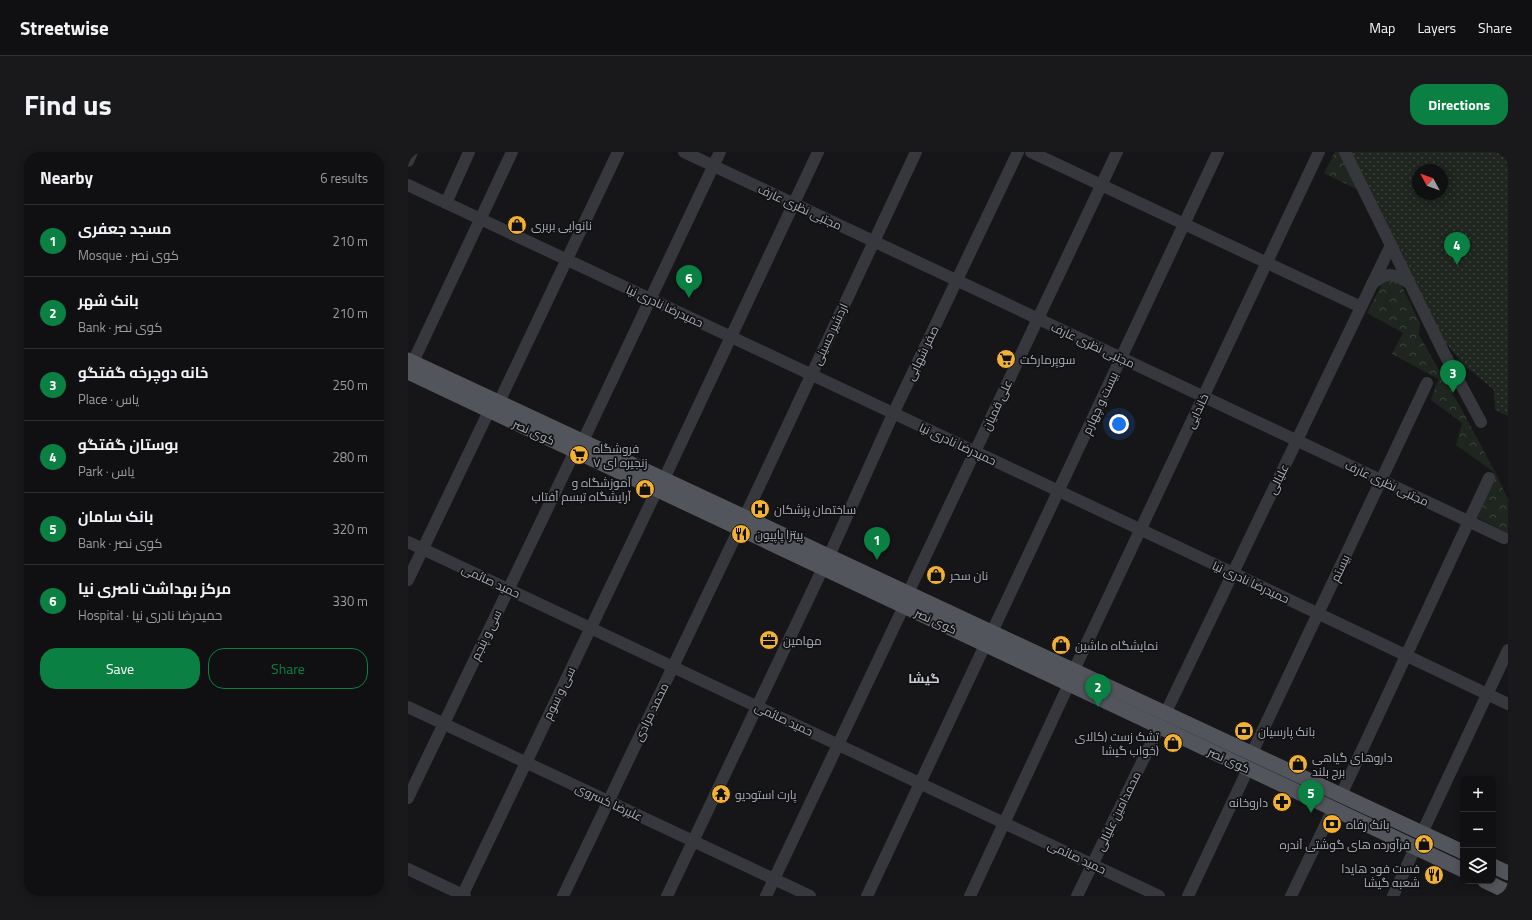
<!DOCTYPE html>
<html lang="en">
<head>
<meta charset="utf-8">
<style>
	body { margin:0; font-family:"Titillium Web",Cairo,sans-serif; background:#19191b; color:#f1f3f6 }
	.controls { position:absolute; right:12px; bottom:12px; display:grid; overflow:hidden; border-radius:8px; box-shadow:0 2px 10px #0003 }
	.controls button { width:36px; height:36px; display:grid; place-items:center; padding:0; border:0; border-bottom:1px solid #303032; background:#101012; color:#f1f3f6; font:20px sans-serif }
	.compass { position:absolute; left:1004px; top:12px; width:36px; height:36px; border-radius:50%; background:#101012; box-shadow:0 2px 10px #0003; rotate:311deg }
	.you { position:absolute; left:711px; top:272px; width:14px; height:14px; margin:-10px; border:3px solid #fff; border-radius:50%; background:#1a73e8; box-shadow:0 0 0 6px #1a73e833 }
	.badge { display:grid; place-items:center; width:26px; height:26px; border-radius:50%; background:#0b8043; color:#fff; font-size:13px; font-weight:700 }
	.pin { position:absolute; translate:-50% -33px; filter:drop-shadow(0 1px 2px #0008) }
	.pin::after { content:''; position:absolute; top:21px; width:14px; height:12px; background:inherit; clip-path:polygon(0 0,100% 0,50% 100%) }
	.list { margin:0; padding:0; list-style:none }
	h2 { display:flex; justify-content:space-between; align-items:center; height:52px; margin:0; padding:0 16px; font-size:17px }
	h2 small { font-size:13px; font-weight:400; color:#9c9d9f }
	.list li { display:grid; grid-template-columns:26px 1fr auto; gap:12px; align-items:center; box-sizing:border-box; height:72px; padding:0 16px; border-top:1px solid #303032 }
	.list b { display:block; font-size:15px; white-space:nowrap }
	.list p { margin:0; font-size:13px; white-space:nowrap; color:#9c9d9f }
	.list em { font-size:13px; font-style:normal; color:#9c9d9f }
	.actions { display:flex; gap:8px; padding:12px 16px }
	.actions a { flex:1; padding:9px 0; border:1px solid #0b8043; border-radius:16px; text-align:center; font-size:14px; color:#0b8043 }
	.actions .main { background:#0b8043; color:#fff }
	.icon { flex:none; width:22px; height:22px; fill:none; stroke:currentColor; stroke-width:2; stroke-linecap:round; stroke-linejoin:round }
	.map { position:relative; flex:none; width:1100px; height:744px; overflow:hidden; border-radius:16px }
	header { display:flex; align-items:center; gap:24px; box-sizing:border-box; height:56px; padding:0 20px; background:#101012; border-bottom:1px solid #303032 }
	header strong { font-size:19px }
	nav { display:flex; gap:22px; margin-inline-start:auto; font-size:14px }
	.intro { display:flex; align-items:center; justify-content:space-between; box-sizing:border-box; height:96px; padding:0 24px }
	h1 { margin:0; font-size:28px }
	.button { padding:10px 18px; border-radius:16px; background:#0b8043; color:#fff; font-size:14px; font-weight:700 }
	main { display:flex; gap:24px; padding:0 24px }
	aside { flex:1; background:#101012; border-radius:16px; box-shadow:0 2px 10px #0003 }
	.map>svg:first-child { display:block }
	.grass { fill:url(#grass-dots); fill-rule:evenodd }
	.forest { fill:url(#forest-crowns) }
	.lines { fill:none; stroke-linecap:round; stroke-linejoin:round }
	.minor { stroke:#37383d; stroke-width:12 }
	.major { stroke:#53555c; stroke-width:15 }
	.labels { text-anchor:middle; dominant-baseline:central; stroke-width:3.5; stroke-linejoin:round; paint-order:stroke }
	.street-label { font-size:12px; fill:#a8adb8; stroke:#111113 }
	.poi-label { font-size:12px; fill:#a8adb8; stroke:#111113; text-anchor:start }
	.neighbourhood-label { font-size:13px; font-weight:bold; fill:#c9ccd4; stroke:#111113 }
</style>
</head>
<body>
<header>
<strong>Streetwise</strong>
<nav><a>Map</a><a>Layers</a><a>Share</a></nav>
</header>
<div class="intro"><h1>Find us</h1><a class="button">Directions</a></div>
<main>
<aside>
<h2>Nearby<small>6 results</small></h2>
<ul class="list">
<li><span class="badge">1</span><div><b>مسجد جعفری</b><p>Mosque · کوی نصر</p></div><em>210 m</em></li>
<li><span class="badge">2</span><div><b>بانک شهر</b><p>Bank · کوی نصر</p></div><em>210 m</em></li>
<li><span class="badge">3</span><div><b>خانه دوچرخه گفتگو</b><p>Place · یاس</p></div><em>250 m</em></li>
<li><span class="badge">4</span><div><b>بوستان گفتگو</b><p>Park · یاس</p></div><em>280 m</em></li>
<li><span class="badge">5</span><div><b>بانک سامان</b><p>Bank · کوی نصر</p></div><em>320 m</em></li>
<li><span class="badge">6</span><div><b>مرکز بهداشت ناصری نیا</b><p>Hospital · حمیدرضا نادری نیا</p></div><em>330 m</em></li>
</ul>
<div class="actions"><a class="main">Save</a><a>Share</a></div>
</aside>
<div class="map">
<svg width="1100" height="744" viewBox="0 0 1100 744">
	<defs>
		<pattern id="grass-dots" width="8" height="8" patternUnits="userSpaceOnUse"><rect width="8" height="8" fill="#1e261f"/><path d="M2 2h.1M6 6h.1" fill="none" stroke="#3c433d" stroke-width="1.8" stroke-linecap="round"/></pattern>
		<pattern id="forest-crowns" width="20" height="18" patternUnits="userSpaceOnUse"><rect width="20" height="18" fill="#1e261f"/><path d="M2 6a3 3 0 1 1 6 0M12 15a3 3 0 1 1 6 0" fill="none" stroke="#3c433d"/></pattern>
	</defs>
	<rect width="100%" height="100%" fill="#161618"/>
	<path class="grass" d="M943,0h157v264l-13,-6 -1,-20 -29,-24 -26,-31zM1010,18h24v24h-24z"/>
	<g class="forest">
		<polygon points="927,0 934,0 950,38 916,21"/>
		<polygon points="976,128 992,130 1012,171 1011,183 1054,258 1088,322 1100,347 1100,381 1070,366 1086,320 1048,293 1054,271 1023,248 1030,227 984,202 995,181 959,161"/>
	</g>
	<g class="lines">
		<g class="minor">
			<polyline points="276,0 1096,386"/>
			<polyline points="623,0 953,155"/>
			<polyline points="937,0 1036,201 1073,270"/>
			<polyline points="0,9 4,0"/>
			<polyline points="0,33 825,421 1100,552"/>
			<polyline points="38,51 61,0"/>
			<path d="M964,132c16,-13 21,-11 37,-1"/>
			<polyline points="5,210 104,0"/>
			<polyline points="91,250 210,0"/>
			<polyline points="175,289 312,0"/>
			<polyline points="0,390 751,744"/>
			<polyline points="421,404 485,262 610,0"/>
			<polyline points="0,428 81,259"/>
			<polyline points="500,441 709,0"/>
			<polyline points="584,480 810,0"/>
			<polyline points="666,518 911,0"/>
			<polyline points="0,555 402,744"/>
			<polyline points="758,560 983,93"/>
			<polyline points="844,601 1019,231"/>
			<polyline points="933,643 1081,326"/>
			<polyline points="0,646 167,299"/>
			<polyline points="1014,681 1100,498"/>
			<polyline points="0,717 57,744"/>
			<polyline points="54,744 249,338 256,327 410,0"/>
			<polyline points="155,744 331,377 508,0"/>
			<polyline points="259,744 415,416"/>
			<polyline points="358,744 496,454"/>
			<polyline points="459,744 577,493"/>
			<polyline points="562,744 661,532"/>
			<polyline points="669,744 751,575"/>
			<polyline points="780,744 840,617"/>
			<polyline points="883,744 925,657"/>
			<polyline points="985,744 1007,696"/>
		</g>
		<g class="major">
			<polyline points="0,208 1055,700"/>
			<polyline points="0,220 1055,718"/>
			<polyline points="1085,714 1100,721"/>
			<polyline points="1077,729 1100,740"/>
		</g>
	</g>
	<defs>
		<symbol id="shop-disc" viewBox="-11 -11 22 22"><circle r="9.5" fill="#f2b134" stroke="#111113"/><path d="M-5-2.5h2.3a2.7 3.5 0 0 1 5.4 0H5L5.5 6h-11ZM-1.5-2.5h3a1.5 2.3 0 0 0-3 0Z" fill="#111"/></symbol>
		<symbol id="supermarket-disc" viewBox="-11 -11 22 22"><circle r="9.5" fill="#f2b134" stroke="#111113"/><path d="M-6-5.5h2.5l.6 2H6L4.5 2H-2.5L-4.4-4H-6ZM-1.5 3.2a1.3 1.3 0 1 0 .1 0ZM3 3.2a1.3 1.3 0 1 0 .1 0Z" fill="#111"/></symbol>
		<symbol id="hospital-disc" viewBox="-11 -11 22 22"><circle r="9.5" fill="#f2b134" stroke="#111113"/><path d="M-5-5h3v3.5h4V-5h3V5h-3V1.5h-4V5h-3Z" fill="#111"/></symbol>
		<symbol id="restaurant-disc" viewBox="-11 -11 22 22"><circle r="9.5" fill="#f2b134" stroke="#111113"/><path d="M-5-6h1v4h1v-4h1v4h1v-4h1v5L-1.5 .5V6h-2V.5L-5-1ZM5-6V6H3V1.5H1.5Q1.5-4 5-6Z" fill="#111"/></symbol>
		<symbol id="office-disc" viewBox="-11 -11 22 22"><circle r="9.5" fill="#f2b134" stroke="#111113"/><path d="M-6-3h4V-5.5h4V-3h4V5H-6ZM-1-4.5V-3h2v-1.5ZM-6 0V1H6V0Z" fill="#111"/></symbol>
		<symbol id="bank-disc" viewBox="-11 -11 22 22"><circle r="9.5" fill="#f2b134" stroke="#111113"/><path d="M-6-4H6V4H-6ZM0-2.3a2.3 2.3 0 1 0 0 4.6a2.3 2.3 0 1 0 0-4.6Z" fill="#111"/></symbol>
		<symbol id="temple-disc" viewBox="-11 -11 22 22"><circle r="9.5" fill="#f2b134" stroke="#111113"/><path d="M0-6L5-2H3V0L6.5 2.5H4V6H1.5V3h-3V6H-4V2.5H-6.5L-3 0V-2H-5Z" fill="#111"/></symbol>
		<symbol id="pharmacy-disc" viewBox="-11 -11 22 22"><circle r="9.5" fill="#f2b134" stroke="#111113"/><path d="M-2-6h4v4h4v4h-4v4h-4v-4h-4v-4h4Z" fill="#111"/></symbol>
	</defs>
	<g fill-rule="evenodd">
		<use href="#shop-disc" x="98" y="62" width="22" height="22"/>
		<use href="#supermarket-disc" x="587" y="196" width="22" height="22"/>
		<use href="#supermarket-disc" x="160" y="292" width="22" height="22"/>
		<use href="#shop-disc" x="226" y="326" width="22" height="22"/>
		<use href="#hospital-disc" x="341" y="346" width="22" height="22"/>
		<use href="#restaurant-disc" x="322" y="371" width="22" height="22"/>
		<use href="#shop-disc" x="517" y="412" width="22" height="22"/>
		<use href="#office-disc" x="350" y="477" width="22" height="22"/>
		<use href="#shop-disc" x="642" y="482" width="22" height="22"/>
		<use href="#bank-disc" x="825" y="568" width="22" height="22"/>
		<use href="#shop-disc" x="754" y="580" width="22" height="22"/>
		<use href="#shop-disc" x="879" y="601" width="22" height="22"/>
		<use href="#temple-disc" x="302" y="631" width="22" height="22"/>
		<use href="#pharmacy-disc" x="863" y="639" width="22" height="22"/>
		<use href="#bank-disc" x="913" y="661" width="22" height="22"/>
		<use href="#shop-disc" x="1005" y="681" width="22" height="22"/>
		<use href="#restaurant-disc" x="1015" y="712" width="22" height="22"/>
	</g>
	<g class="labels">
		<g class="street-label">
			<text transform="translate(392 55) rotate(25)">مجتبی نظری عارف</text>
			<text transform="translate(257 154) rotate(25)">حمیدرضا نادری نیا</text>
			<text transform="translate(422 182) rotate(-65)">اردشیر حسینی</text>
			<text transform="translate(685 193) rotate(25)">مجتبی نظری عارف</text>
			<text transform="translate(514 201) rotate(-64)">صفر شهابی</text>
			<text transform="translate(692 251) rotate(-65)">بیست و چهارم</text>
			<text transform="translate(589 253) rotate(-65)">علی قمیان</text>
			<text transform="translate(789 259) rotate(-65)">خاندایی</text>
			<text transform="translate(126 280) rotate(25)">کوی نصر</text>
			<text transform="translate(550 292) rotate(25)">حمیدرضا نادری نیا</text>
			<text transform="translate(870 327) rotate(-64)">علیالی</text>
			<text transform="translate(979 331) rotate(25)">مجتبی نظری عارف</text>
			<text transform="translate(932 416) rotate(-65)">بیستم</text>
			<text transform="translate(83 429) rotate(25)">حمید صائمی</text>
			<text transform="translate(843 430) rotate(25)">حمیدرضا نادری نیا</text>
			<text transform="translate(528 469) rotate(25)">کوی نصر</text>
			<text transform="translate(78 483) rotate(-64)">سی و پنجم</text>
			<text transform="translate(151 541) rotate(-64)">سی و سوم</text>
			<text transform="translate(243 560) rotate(-64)">محمد مرادی</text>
			<text transform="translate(376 567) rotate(25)">حمید صائمی</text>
			<text transform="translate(821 608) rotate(25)">کوی نصر</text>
			<text transform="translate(201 650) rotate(25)">علیرضا کسروی</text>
			<text transform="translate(710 659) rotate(-64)">محمدامین علیالی</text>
			<text transform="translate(669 705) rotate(25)">حمید صائمی</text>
		</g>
		<g class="poi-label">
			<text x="123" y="73">نانوایی بربری</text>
			<text x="612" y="207">سوپرمارکت</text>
			<text x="185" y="296">فروشگاه<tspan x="185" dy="14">زنجیره ای ۷</tspan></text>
			<text x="223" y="330" text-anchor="end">آموزشگاه و<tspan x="223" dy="14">آرایشگاه تبسم آفتاب</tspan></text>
			<text x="366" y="357">ساختمان پزشکان</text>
			<text x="347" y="382">پیتزا پاپیون</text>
			<text x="542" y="423">نان سحر</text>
			<text x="375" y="488">مهامین</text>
			<text x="667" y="493">نمایشگاه ماشین</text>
			<text x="850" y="579">بانک پارسیان</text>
			<text x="751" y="584" text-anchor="end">تشک زست (کالای<tspan x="751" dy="14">خواب گیشا)</tspan></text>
			<text x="904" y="605">داروهای گیاهی<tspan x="904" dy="14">برج بلند</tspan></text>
			<text x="327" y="642">پارت استودیو</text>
			<text x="860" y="650" text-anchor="end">داروخانه</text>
			<text x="938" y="672">بانک رفاه</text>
			<text x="1002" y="692" text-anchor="end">فرآورده های گوشتی آندره</text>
			<text x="1012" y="716" text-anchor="end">فست فود هایدا<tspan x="1012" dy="14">شعبه گیشا</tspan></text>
		</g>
		<g class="neighbourhood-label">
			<text x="516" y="526">گیشا</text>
		</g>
	</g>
</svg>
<div class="controls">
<button>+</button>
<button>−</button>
<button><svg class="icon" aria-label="layers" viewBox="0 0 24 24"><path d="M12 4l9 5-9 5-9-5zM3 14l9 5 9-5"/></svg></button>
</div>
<svg class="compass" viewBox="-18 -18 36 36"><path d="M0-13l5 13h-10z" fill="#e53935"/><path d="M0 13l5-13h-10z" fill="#9c9d9f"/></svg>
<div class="you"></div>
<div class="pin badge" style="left:469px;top:408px">1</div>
<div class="pin badge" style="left:690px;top:555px">2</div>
<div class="pin badge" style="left:1045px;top:241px">3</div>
<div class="pin badge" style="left:1049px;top:113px">4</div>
<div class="pin badge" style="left:903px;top:661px">5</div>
<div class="pin badge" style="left:281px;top:146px">6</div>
</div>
</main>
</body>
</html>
